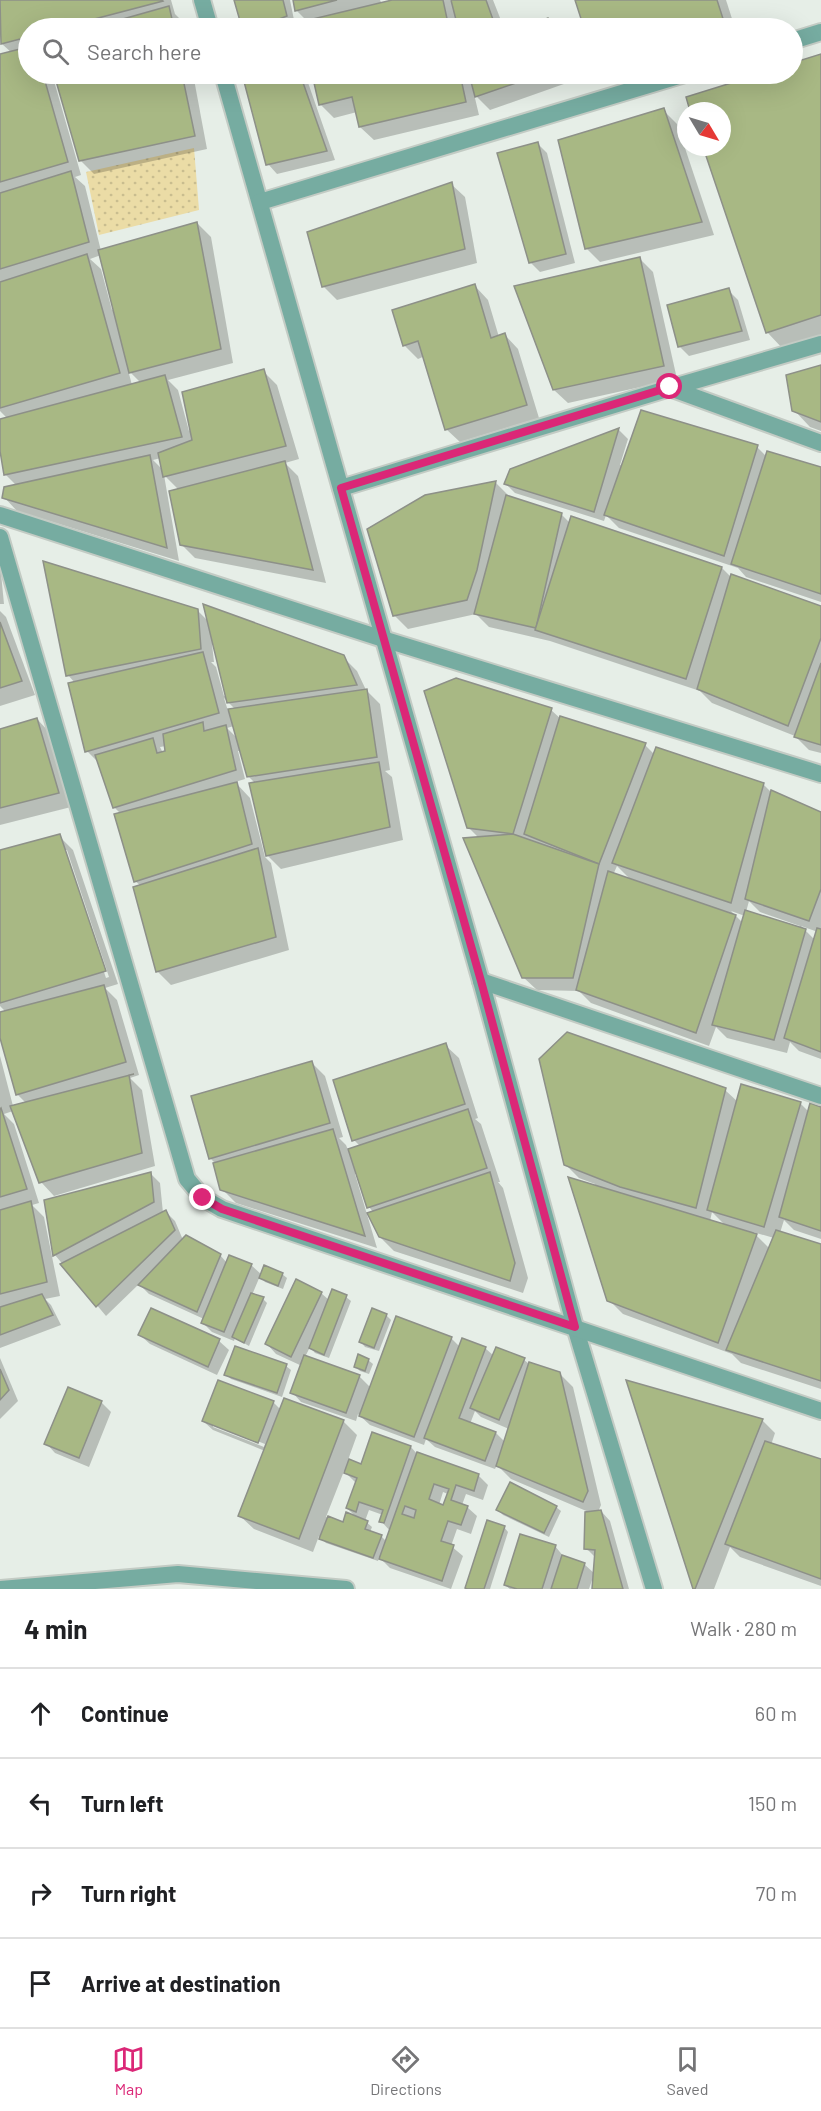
<!DOCTYPE html>
<html lang="en">
<head>
<meta charset="utf-8">
<style>
	body { margin:0; font-family:Barlow,sans-serif; background:#f6f6f6; color:#202124 }
	.compass { position:absolute; left:677px; top:102px; width:54px; height:54px; border-radius:50%; background:#fff; box-shadow:0 6px 24px #0002; rotate:128deg }
	.stop { position:absolute; width:18px; height:18px; margin:-14px; border:4px solid #db2777; border-radius:50%; background:#fff }
	.stop.end { background:#db2777; border-color:#fff; box-shadow:0 2px 6px #0008 }
	.list { margin:0; padding:0; list-style:none }
	h2 { display:flex; justify-content:space-between; align-items:center; height:78px; margin:0; padding:0 24px; font-size:26px }
	h2 small { font-size:20px; font-weight:400; color:#757577 }
	.list li { display:grid; grid-template-columns:39px 1fr auto; gap:18px; align-items:center; box-sizing:border-box; height:90px; padding:0 24px; border-top:2px solid #e0e0e0 }
	.list b { display:block; font-size:22px; white-space:nowrap }
	.list em { font-size:20px; font-style:normal; color:#757577 }
	.icon { flex:none; width:33px; height:33px; fill:none; stroke:currentColor; stroke-width:2; stroke-linecap:round; stroke-linejoin:round }
	.map { position:relative; flex:none; width:821px; height:1589px; overflow:hidden }
	.search { position:absolute; background:#fff; box-shadow:0 6px 24px #0002; left:18px; right:18px; top:18px; height:66px; display:flex; align-items:center; gap:15px; box-sizing:border-box; padding:0 21px; border-radius:33px; color:#757577; font-size:22px }
	.sheet { height:438px; background:#fff }
	nav { display:flex; justify-content:space-around; align-items:center; box-sizing:border-box; height:84px; border-top:2px solid #e0e0e0; background:#fff; font-size:16px; color:#757577 }
	nav a { display:grid; justify-items:center; gap:3px }
	nav .on { color:#db2777 }
	.map>svg:first-child { display:block }
	.grass { fill:url(#grass-dots) }
	.shadow { fill:#0003; fill-rule:evenodd }
	.building { fill:#a8b884; stroke:#8d9088; stroke-width:1.5; fill-rule:evenodd }
	.lines { fill:none; stroke-linecap:round; stroke-linejoin:round }
	.minor-casing { stroke:#c3cbc4; stroke-width:20 }
	.minor { stroke:#76aca1; stroke-width:16 }
	.route { stroke:#db2777; stroke-width:8 }
</style>
</head>
<body>
<div class="map">
<svg width="821" height="1589" viewBox="0 0 821 1589">
	<defs>
		<pattern id="grass-dots" width="8" height="8" patternUnits="userSpaceOnUse" patternTransform="scale(1.5)"><rect width="8" height="8" fill="#ebdca6"/><path d="M2 2h.1M6 6h.1" fill="none" stroke="#c9bd8f" stroke-width="1.8" stroke-linecap="round"/></pattern>
	</defs>
	<rect width="100%" height="100%" fill="#e6eee7"/>
	<polygon class="grass" points="194,148 199,210 99,235 86,172"/>
	<g class="shadow">
		<path d="M0,0h171l4,14 8,8 1,6h-156v46h24l29,101 -6,2 10,9 16,65 96,-28 14,14 22,126 -65,17 10,10 11,41 74,-60 14,14 22,74 -14,4 13,13 28,107 -131,-25 -14,-14 -2,-54 -15,-15 15,86 -162,-50 -13,-14 12,-12 -11,-11 -5,-33v-21l7,-2 -7,-7v-355l12,-3 -10,-9 -2,-9zM101,255l13,54 -2,1 -11,-41 -11,-10zM128,370l13,13 -9,2zM161,458l3,13 -11,-11z"/>
		<polygon points="236,0 290,0 295,25 308,22 297,11 294,0 380,0 382,4 393,1 392,0 450,0 453,3 452,0 493,0 504,28 295,28 295,26 289,28 243,28"/>
		<polygon points="577,0 726,0 735,28 585,28"/>
		<polygon points="548,20 556,28 528,28"/>
		<polygon points="821,56 821,337 783,349 767,332 704,147 722,147 722,111 692,111 688,98 765,74 792,74"/>
		<polygon points="55,74 193,74 207,149 94,174 80,160"/>
		<polygon points="244,74 305,74 335,160 277,174 268,164"/>
		<polygon points="312,74 576,74 578,79 490,110 474,94 479,115 374,140 360,127 357,112 334,118 320,104"/>
		<polygon points="605,74 627,74 610,79"/>
		<polygon points="663,110 677,124 714,235 600,262 586,248"/>
		<polygon points="537,143 547,153 575,263 540,272 530,262"/>
		<polygon points="451,184 465,197 477,263 337,300 323,286"/>
		<polygon points="639,258 653,272 677,379 568,403 554,390"/>
		<polygon points="475,286 488,300 499,337 505,335 518,349 539,418 460,442 446,429 425,356 418,359 404,345"/>
		<polygon points="728,290 738,300 750,340 689,356 680,347 669,306"/>
		<polygon points="821,366 821,431 810,427 794,410"/>
		<polygon points="619,430 628,439 620,465 623,466 757,447 767,457 821,469 821,602 746,577 738,568 619,528 606,515 604,521 515,493 506,484 512,470"/>
		<polygon points="496,483 509,496 561,514 570,523 722,568 732,578 821,608 821,753 809,750 795,736 712,703 700,691 550,641 489,627 476,614 408,629 394,615 425,497"/>
		<polygon points="0,563 4,604 0,604"/>
		<path d="M197,610l12,12 134,35 14,14 9,19 14,14 10,66 -5,1 7,6 11,63 -122,29 -13,-13 -18,-71 6,-1 -8,-8 -7,-25h-3l7,28 -10,3 15,16 15,59 6,6 18,87 -118,35 -14,-14 -16,-85 -6,-5 -14,-67 -7,-7 -14,-43 -13,-13 -12,-68 -7,-8zM212,644h2l13,51 -3,1 -8,-29 -5,-5h3zM224,698l12,12 -8,1zM234,726l4,13 -11,-11zM166,746v6l-3,1 -3,-6z"/>
		<polygon points="0,611 6,617 35,695 0,706"/>
		<path d="M551,710l10,9 84,26 10,10 108,29 9,9 49,20v246l-22,-8 -9,-9 -3,11 -60,-15 -11,-11 -7,19 -118,-43 -12,-12 -42,-1 -14,-13 -44,-139 -11,-11zM617,866l15,15 -19,-6zM749,901l11,11 40,14 -1,3 -53,-17zM731,911l14,5 -2,7zM801,926l17,6 -3,8z"/>
		<polygon points="37,719 50,733 71,807 0,825 0,731"/>
		<path d="M59,836l14,14 45,134 -13,4 12,12 22,75 -9,3 12,12 13,76 -101,30 -13,-14 -28,-71 -9,3 10,10 25,79 -7,2 12,12 16,79 -15,3 6,6 10,20 -61,23v-292l13,50 13,-3 -9,-9 -17,-61v-19l6,-2 -6,-6v-154zM63,850h4l42,127 -3,1z"/>
		<polygon points="445,1045 459,1058 478,1118 475,1119 481,1124 500,1182 498,1182 503,1188 528,1278 523,1293 394,1251 380,1237 374,1213 369,1207 357,1173 355,1174 377,1248 236,1203 222,1189 216,1164 210,1158 312,1063 325,1076 343,1137 339,1138 346,1145 348,1150 360,1146 354,1140"/>
		<path d="M725,1090l13,12 62,1 9,9 12,-3v130l-27,-9 -10,-10 -4,13 41,12v144l-80,-26 -9,-9 -109,-40 -14,-14 -14,-116 -16,-6 -14,-14zM712,1212l14,14 -16,-5zM753,1232l21,6 -4,11z"/>
		<polygon points="150,1173 160,1183 163,1213 166,1212 175,1221 183,1240 220,1255 227,1263 251,1265 262,1275 282,1274 287,1278 283,1289 265,1282 260,1276 252,1295 263,1299 267,1303 249,1346 235,1338 234,1341 212,1332 203,1323 204,1319 149,1294 139,1284 106,1316 55,1255 46,1202"/>
		<path d="M321,1293l8,7 17,-3 5,4 -22,57 -14,-5 -5,-6 -5,10 54,19 12,12 80,-50 9,9 25,1 9,8 30,4 4,3 31,10 14,14 28,118 -3,7 3,-1 9,10 19,68h-35v-15l-5,15h-79l-5,-4 50,-39 9,11 20,7 11,10 1,-16 -10,-10 5,-35 -80,-34 -14,-14 -2,4 -60,-22 -9,-8 -2,6 -54,-20 -12,-11 -2,7 -55,-19 -9,-10 10,-26 -26,-12 -9,-10zM475,1411l6,6 28,12 -4,13 -9,-9 -26,-9z"/>
		<polygon points="386,1315 391,1320 379,1351 365,1347 361,1342"/>
		<polygon points="140,1335 219,1341 229,1350 217,1375 150,1344"/>
		<polygon points="0,1358 18,1401 0,1419"/>
		<polygon points="368,1360 373,1364 369,1374 360,1371 356,1367"/>
		<polygon points="286,1366 291,1370 282,1397 231,1379 226,1374"/>
		<path d="M285,1400l59,22 13,13 -9,25 14,6 49,-19 6,7 61,21 10,10 -5,15 -17,-6 -4,11 5,2 10,9 -6,18 -14,-5 -6,17 12,10 -12,33 -61,-21 -11,-11 -1,4 -52,-18 -7,-7 -6,16 -59,-23 -14,-13 25,-65 -52,-21 -10,-9 70,-19 8,8zM213,1424l52,20 -1,3 -51,-20zM344,1471l12,12 -9,25 11,11 -14,4 -18,-6zM443,1492l5,2 -4,13 -5,-2zM369,1510l14,5 -2,6 10,11 -4,10 -6,-6 -11,-4 2,-5 -7,-6z"/>
		<polygon points="101,1402 111,1412 89,1467 55,1453 46,1443"/>
		<polygon points="762,1420 775,1433 771,1445 821,1461 821,1586 740,1557 730,1547 714,1589 694,1589"/>
		<polygon points="556,1507 561,1511 549,1537 503,1515 498,1510"/>
		<polygon points="504,1527 508,1532 490,1589 468,1589"/>
	</g>
	<g class="building">
		<polygon points="0,0 162,0 163,1 60,28 28,28 28,37 1,44"/>
		<polygon points="234,0 283,0 287,16 256,28 242,28"/>
		<polygon points="293,0 337,0 295,11"/>
		<polygon points="392,0 443,0 449,28 294,28 292,24"/>
		<polygon points="451,0 486,0 496,28 458,28"/>
		<polygon points="575,0 717,0 725,25 713,28 584,28"/>
		<polygon points="169,6 174,28 91,28"/>
		<polygon points="548,18 552,28 524,28"/>
		<polygon points="28,47 28,74 43,74 68,162 0,182 0,54"/>
		<polygon points="821,54 821,315 766,333 703,147 722,147 722,111 690,111 686,97 760,74 792,74 792,63"/>
		<polygon points="54,74 182,74 195,136 79,161"/>
		<polygon points="242,74 300,74 327,151 266,165"/>
		<polygon points="312,74 460,74 466,102 359,127 352,97 319,105"/>
		<polygon points="469,74 542,74 475,97"/>
		<polygon points="664,108 702,222 585,249 558,140"/>
		<polygon points="538,142 566,254 529,263 497,153"/>
		<polygon points="71,171 89,242 0,269 0,193"/>
		<polygon points="452,182 465,249 322,287 307,232"/>
		<polygon points="197,222 221,349 129,373 98,250"/>
		<polygon points="87,254 120,373 0,408 0,282"/>
		<polygon points="640,257 664,366 553,390 514,286"/>
		<polygon points="475,284 491,338 505,333 527,405 445,430 418,341 403,346 392,310"/>
		<polygon points="729,288 742,331 678,347 667,305"/>
		<polygon points="821,365 821,422 792,411 786,375"/>
		<polygon points="264,369 286,446 163,477 158,453 192,440 182,392"/>
		<polygon points="165,375 182,437 4,475 0,451 0,419"/>
		<polygon points="641,410 758,445 724,556 604,515"/>
		<polygon points="619,428 594,512 504,484 510,469"/>
		<polygon points="767,451 821,467 821,594 731,564"/>
		<polygon points="150,455 167,548 2,498 4,487"/>
		<polygon points="285,461 313,570 180,545 169,491"/>
		<polygon points="496,481 477,570 467,600 393,616 367,529 425,495"/>
		<polygon points="506,495 562,513 536,628 474,614"/>
		<polygon points="571,516 722,567 686,679 535,630"/>
		<polygon points="43,561 198,609 201,649 66,676"/>
		<polygon points="731,574 821,606 821,638 788,726 697,689"/>
		<polygon points="203,604 344,655 357,685 227,703"/>
		<polygon points="0,622 22,681 0,688"/>
		<polygon points="203,652 219,713 85,752 68,683"/>
		<polygon points="821,663 821,745 794,737"/>
		<polygon points="456,678 552,708 513,834 467,828 424,691"/>
		<polygon points="367,689 377,757 247,777 228,709"/>
		<polygon points="560,716 646,743 599,864 524,834"/>
		<polygon points="37,718 59,793 0,808 0,729"/>
		<polygon points="203,722 204,731 226,725 236,770 113,808 95,755 153,738 157,753 165,751 163,734"/>
		<polygon points="656,747 764,783 731,903 612,863"/>
		<polygon points="379,762 390,827 266,856 249,783"/>
		<polygon points="237,782 252,844 134,882 114,814"/>
		<polygon points="771,790 821,812 821,889 809,921 745,899"/>
		<polygon points="60,834 106,971 0,1003 0,850"/>
		<polygon points="513,834 599,864 573,978 522,978 463,838"/>
		<polygon points="258,848 276,937 156,972 133,887"/>
		<polygon points="608,871 736,915 696,1033 576,990"/>
		<polygon points="745,910 806,929 774,1040 712,1025"/>
		<polygon points="817,928 821,929 821,1052 784,1038"/>
		<polygon points="104,985 126,1062 16,1095 0,1038 0,1012"/>
		<polygon points="567,1032 726,1088 696,1208 620,1187 564,1165 539,1059"/>
		<polygon points="446,1043 465,1104 352,1141 333,1080"/>
		<polygon points="312,1061 330,1123 209,1159 191,1096"/>
		<polygon points="134,1074 129,1075 142,1153 39,1183 10,1106"/>
		<polygon points="741,1084 801,1102 764,1227 707,1210"/>
		<polygon points="810,1103 821,1107 821,1231 779,1217"/>
		<polygon points="1,1108 27,1189 0,1197 0,1109"/>
		<polygon points="468,1109 487,1168 367,1208 348,1149"/>
		<polygon points="333,1129 365,1236 220,1190 213,1163"/>
		<polygon points="151,1172 154,1202 53,1256 44,1200"/>
		<polygon points="490,1172 515,1263 510,1281 379,1237 367,1213"/>
		<polygon points="568,1177 757,1234 718,1343 607,1301"/>
		<polygon points="31,1201 47,1282 0,1294 0,1210"/>
		<polygon points="166,1210 175,1230 96,1307 60,1264"/>
		<polygon points="776,1230 821,1244 821,1381 726,1350"/>
		<polygon points="186,1235 221,1254 197,1312 138,1285"/>
		<polygon points="229,1255 252,1264 224,1332 201,1323"/>
		<polygon points="264,1265 283,1273 278,1286 259,1278"/>
		<polygon points="296,1279 322,1292 291,1357 265,1344"/>
		<polygon points="332,1289 347,1295 324,1355 309,1348"/>
		<polygon points="251,1293 264,1297 244,1343 232,1337"/>
		<polygon points="42,1294 53,1315 0,1335 0,1307"/>
		<polygon points="151,1308 220,1339 208,1367 138,1335"/>
		<polygon points="372,1308 387,1314 374,1348 359,1342"/>
		<polygon points="396,1316 452,1337 414,1437 359,1416"/>
		<polygon points="462,1338 486,1347 459,1418 496,1432 485,1461 424,1438"/>
		<polygon points="235,1346 287,1364 277,1393 224,1375"/>
		<polygon points="496,1347 525,1358 499,1420 470,1408"/>
		<polygon points="358,1354 369,1359 365,1371 354,1367"/>
		<polygon points="304,1355 360,1375 346,1413 290,1393"/>
		<polygon points="529,1362 560,1372 588,1491 583,1502 496,1466"/>
		<polygon points="0,1369 9,1390 0,1400"/>
		<polygon points="218,1380 274,1401 258,1443 202,1421"/>
		<polygon points="626,1380 763,1419 695,1589 693,1589"/>
		<polygon points="68,1387 102,1401 79,1458 44,1444"/>
		<polygon points="284,1398 344,1420 299,1539 238,1516"/>
		<polygon points="372,1432 411,1446 384,1523 379,1522 383,1510 359,1502 356,1512 346,1508 357,1478 344,1473 349,1459 361,1464"/>
		<polygon points="765,1441 821,1459 821,1579 725,1544"/>
		<path d="M417,1452l62,22 -5,17 -18,-6 -5,15 17,6 -7,19 -13,-4 -7,20 13,4 -12,36 -63,-22zM434,1484l15,5 -6,16 -14,-6zM405,1506l11,4 -2,8 -12,-4z"/>
		<polygon points="510,1482 557,1506 544,1533 496,1510"/>
		<polygon points="601,1510 623,1589 592,1589 595,1550 584,1549 585,1512"/>
		<polygon points="346,1512 368,1521 365,1529 382,1535 373,1558 319,1539 328,1516 343,1522"/>
		<polygon points="487,1520 505,1526 484,1589 467,1589 465,1588"/>
		<polygon points="520,1534 556,1545 542,1589 517,1589 504,1585"/>
		<polygon points="562,1555 585,1563 577,1589 551,1589"/>
	</g>
	<g class="lines">
		<defs>
			<g id="minor">
				<polyline points="202,0 210,28"/>
				<polyline points="792,41 821,32"/>
				<polyline points="223,74 481,981 575,1327 654,1589"/>
				<polyline points="260,202 685,74"/>
				<polyline points="670,388 821,443"/>
				<polyline points="341,488 670,388 821,344"/>
				<polyline points="0,515 383,639 821,774"/>
				<polyline points="0,537 187,1179 203,1198 222,1209 821,1411"/>
				<polyline points="481,981 821,1096"/>
				<polyline points="0,1589 178,1574 346,1589"/>
			</g>
		</defs>
		<use href="#minor" class="minor-casing"/>
		<use href="#minor" class="minor"/>
	</g>
	<g class="lines">
		<polyline class="route" points="203,1198 222,1209 575,1327 481,981 341,488 670,387"/>
	</g>
</svg>
<svg class="compass" viewBox="-18 -18 36 36"><path d="M0-13l5 13h-10z" fill="#e53935"/><path d="M0 13l5-13h-10z" fill="#757577"/></svg>
<div class="stop" style="left:670px;top:387px"></div>
<div class="stop end" style="left:203px;top:1198px"></div>
<div class="search"><svg class="icon" aria-label="search" viewBox="0 0 24 24"><circle cx="10" cy="10" r="6"/><path d="M15 15l6 6"/></svg>Search here</div>
</div>
<section class="sheet">
<h2>4 min<small>Walk · 280 m</small></h2>
<ul class="list">
<li><svg class="icon" aria-label="ahead" viewBox="0 0 24 24"><path d="M12 20V5M6 11l6-6 6 6"/></svg><div><b>Continue</b></div><em>60 m</em></li>
<li><svg class="icon" aria-label="left" viewBox="0 0 24 24"><path d="M17 20v-9H6M10 6l-5 5 5 5"/></svg><div><b>Turn left</b></div><em>150 m</em></li>
<li><svg class="icon" aria-label="right" viewBox="0 0 24 24"><path d="M7 20v-9h11M14 6l5 5-5 5"/></svg><div><b>Turn right</b></div><em>70 m</em></li>
<li><svg class="icon" aria-label="arrive" viewBox="0 0 24 24"><path d="M6 21V4h12l-3 4 3 4H6"/></svg><div><b>Arrive at destination</b></div></li>
</ul>
</section>
<nav>
<a class="on"><svg class="icon" aria-label="map" viewBox="0 0 24 24"><path d="M3 6l6-2 6 2 6-2v14l-6 2-6-2-6 2zM9 4v14M15 6v14"/></svg>Map</a>
<a><svg class="icon" aria-label="directions" viewBox="0 0 24 24"><path d="M12 3l9 9-9 9-9-9zM9 14v-3h6M13 9l2 2-2 2"/></svg>Directions</a>
<a><svg class="icon" aria-label="saved" viewBox="0 0 24 24"><path d="M7 4h10v16l-5-4-5 4z"/></svg>Saved</a>
</nav>
</body>
</html>
